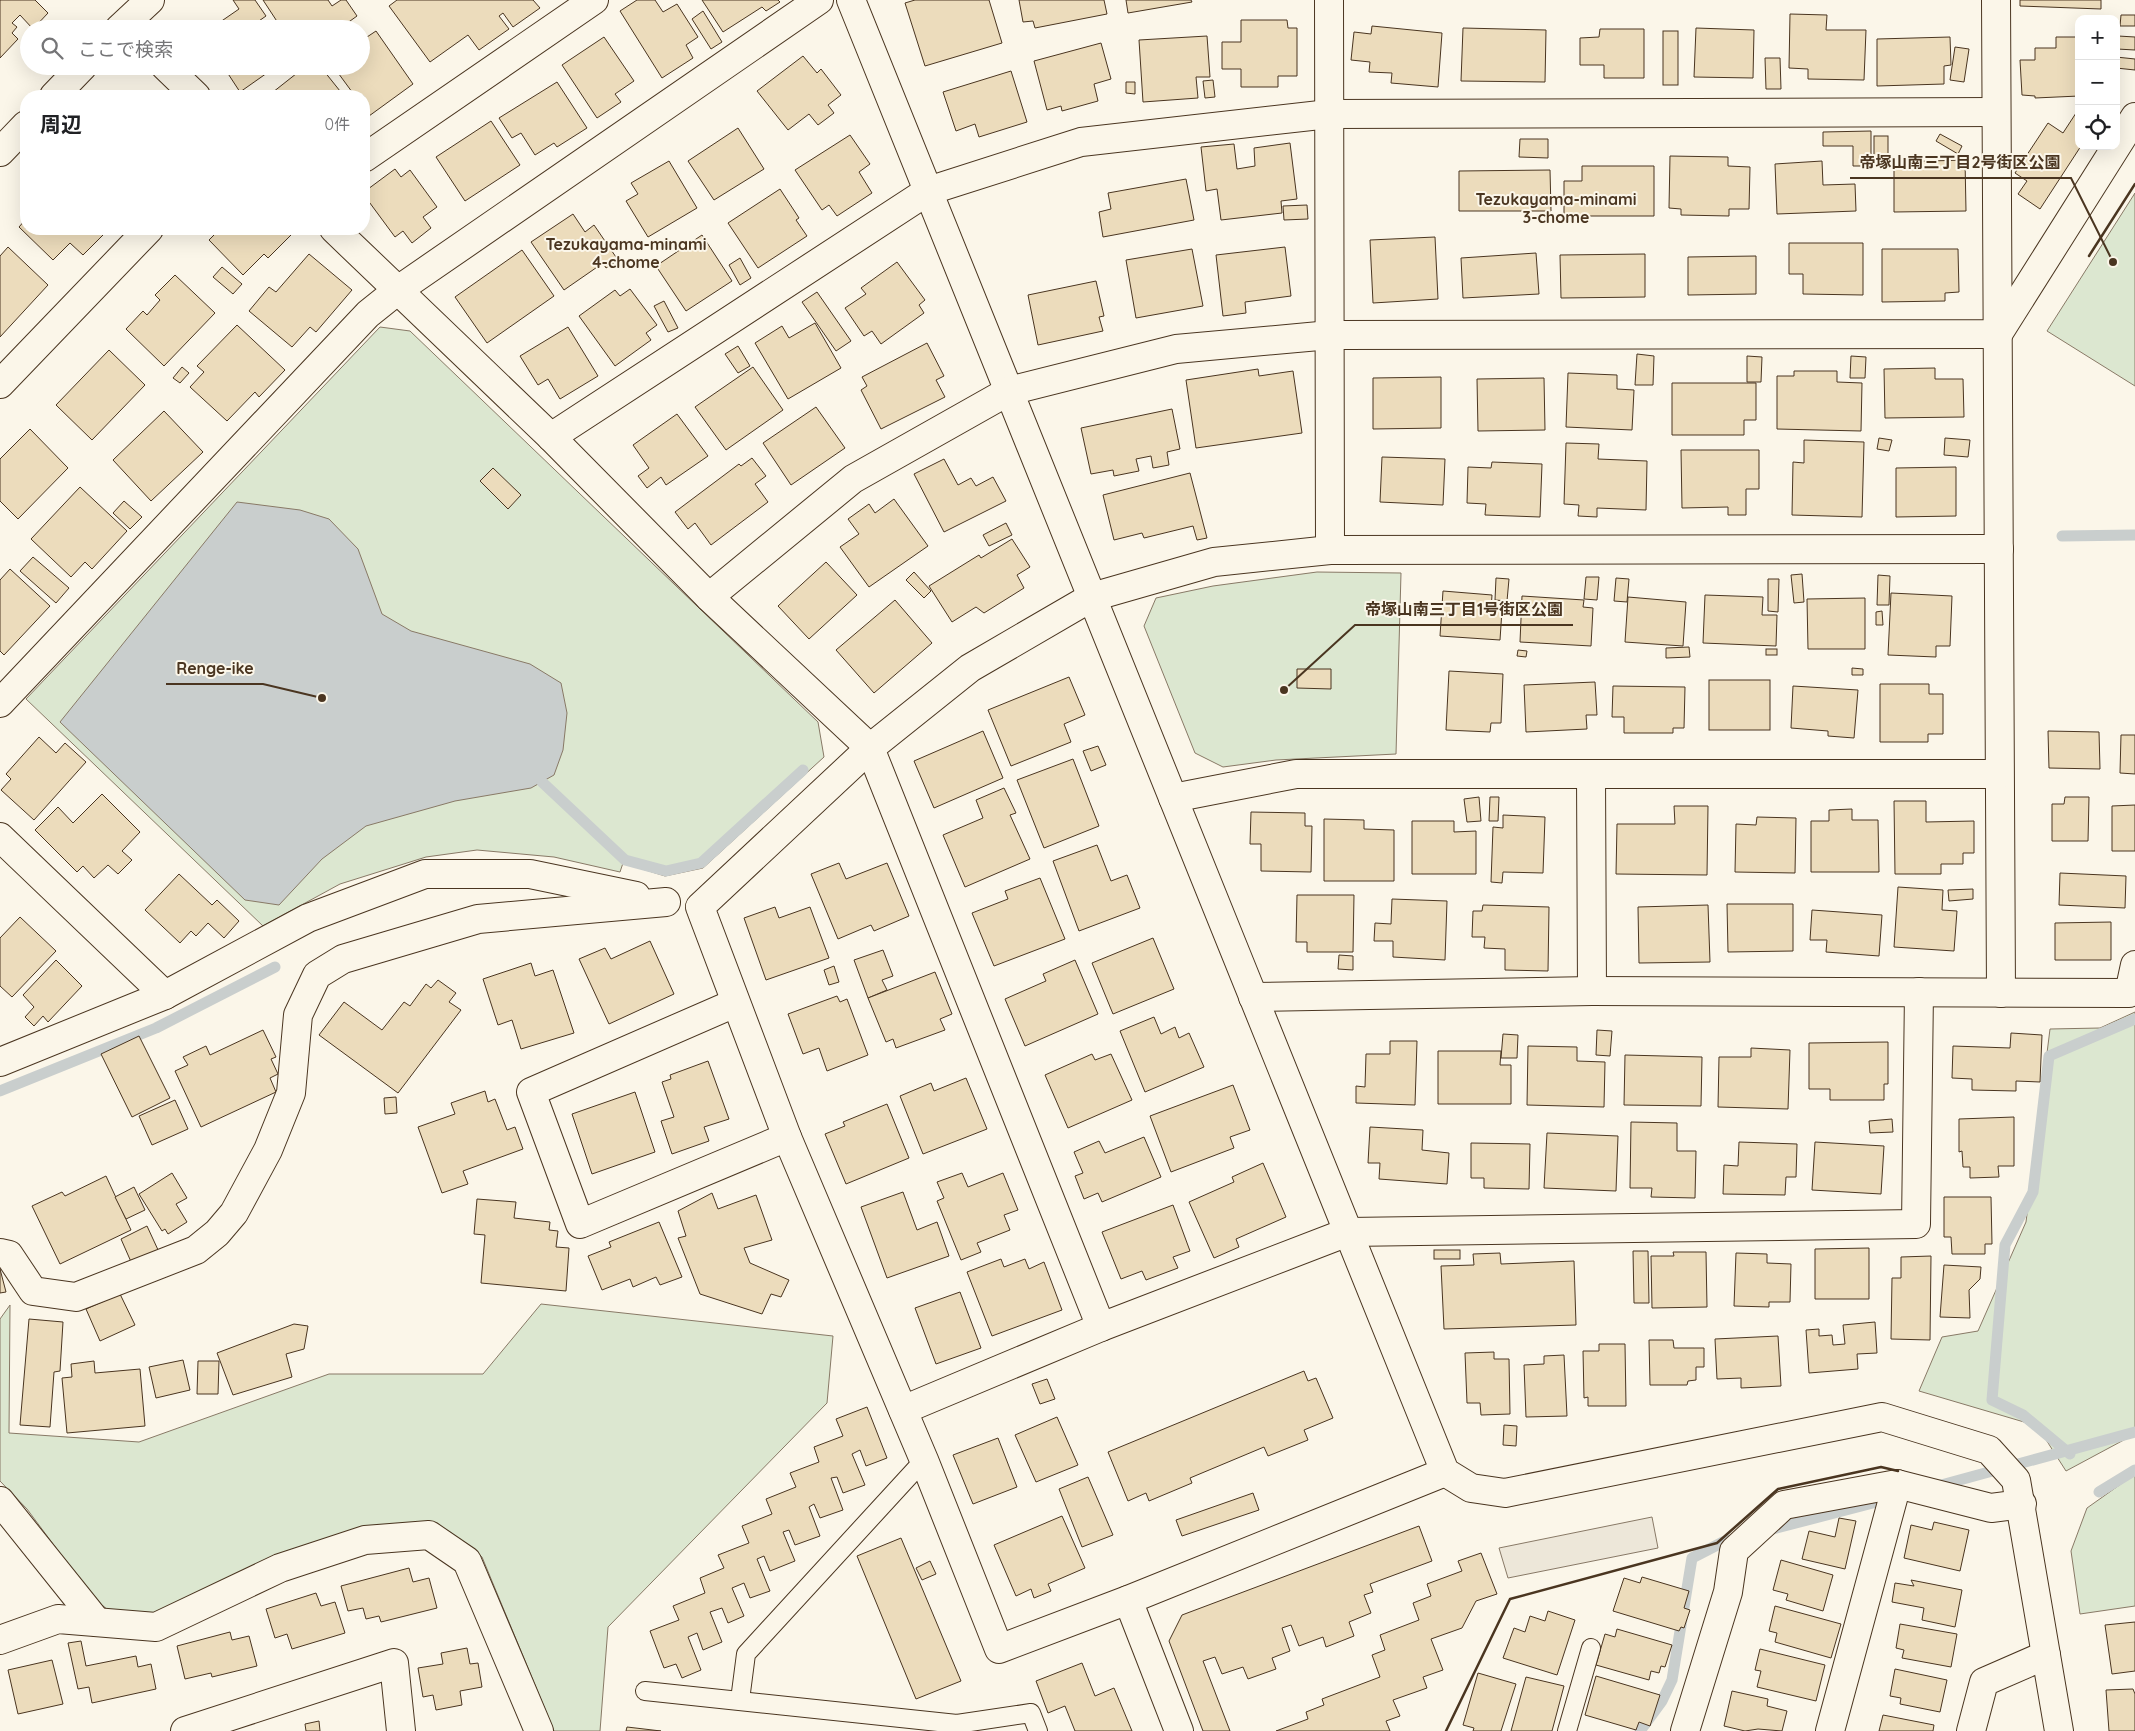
<!DOCTYPE html>
<html lang="ja">
<head>
<meta charset="utf-8">
<style>
	body { margin:0; font-family:Quicksand,"Noto Sans JP",sans-serif; background:#f2f2f2; color:#202124 }
	.controls { position:absolute; right:15px; top:15px; display:grid; overflow:hidden; border-radius:10px; box-shadow:0 5px 20px #0002 }
	.controls button { width:45px; height:45px; display:grid; place-items:center; padding:0; border:0; border-bottom:1px solid #e0e0e0; background:#fff; color:#202124; font:25px sans-serif }
	.list { margin:0; padding:0; list-style:none }
	h2 { display:flex; justify-content:space-between; align-items:center; height:65px; margin:0; padding:0 20px; font-size:21px }
	h2 small { font-size:16px; font-weight:400; color:#757577 }
	.icon { flex:none; width:28px; height:28px; fill:none; stroke:currentColor; stroke-width:2; stroke-linecap:round; stroke-linejoin:round }
	.map { position:relative; flex:none; width:2135px; height:1731px; overflow:hidden }
	.search { position:absolute; background:#fff; box-shadow:0 5px 20px #0002; left:20px; top:20px; width:350px; height:55px; display:flex; align-items:center; gap:12px; box-sizing:border-box; padding:0 18px; border-radius:28px; color:#757577; font-size:19px }
	.panel { position:absolute; background:#fff; box-shadow:0 5px 20px #0002; left:20px; top:90px; width:350px; height:145px; border-radius:20px }
	.map>svg:first-child { display:block }
	.green { fill:#dce7d0; stroke:#887966 }
	.parking { fill:#ede7d9; stroke:#887966 }
	.water { fill:#c9cecd; stroke:#887966 }
	.lines { fill:none; stroke-linecap:round; stroke-linejoin:round }
	.stream { stroke:#c9cecd; stroke-width:11 }
	.building { fill:#ecdcbc; stroke:#4a3520 }
	.service-casing { stroke:#4a3520; stroke-width:20 }
	.minor-casing { stroke:#4a3520; stroke-width:30 }
	.tertiary-casing { stroke:#4a3520; stroke-width:30 }
	.service { stroke:#fbf6e9; stroke-width:18 }
	.minor { stroke:#fbf6e9; stroke-width:28 }
	.tertiary { stroke:#fbf6e9; stroke-width:28 }
	.wall { stroke:#4a3520; stroke-width:2.5 }
	.labels { text-anchor:middle; dominant-baseline:central; stroke-width:4; stroke-linejoin:round; paint-order:stroke }
	.neighbourhood-label { font-size:16px; font-weight:bold; fill:#4a3520; stroke:#fbf6e9 }
	.leader { fill:none; stroke:#4a3520; stroke-width:2 }
	.callout-dot { fill:#4a3520; stroke:#fbf6e9; stroke-width:2 }
	.callout-label { font-size:16px; text-anchor:middle; font-weight:bold; fill:#4a3520; stroke:#fbf6e9; stroke-width:4; stroke-linejoin:round; paint-order:stroke }
</style>
</head>
<body>
<div class="map">
<svg width="2135" height="1731" viewBox="0 0 2135 1731">
	<rect width="100%" height="100%" fill="#fbf6e9"/>
	<g class="green">
		<polygon points="2135,193 2135,386 2047,331"/>
		<polygon points="380,327 410,331 818,722 824,757 703,868 665,876 623,863 620,872 554,857 477,850 426,857 340,884 263,926 26,699"/>
		<polygon points="1317,572 1401,573 1396,754 1276,760 1223,767 1195,753 1144,626 1156,598 1213,586"/>
		<polygon points="2135,1012 2135,1434 2066,1471 2043,1435 2024,1422 1919,1391 1942,1337 1978,1331 2026,1222 2050,1029 2100,1028"/>
		<polygon points="541,1304 833,1336 827,1403 608,1627 600,1731 554,1731 482,1557 450,1532 424,1525 363,1529 273,1556 155,1613 111,1612 94,1599 27,1509 0,1481 0,1319 10,1305 9,1433 139,1442 329,1374 483,1374"/>
		<polygon points="2135,1474 2135,1606 2080,1614 2071,1551 2087,1508"/>
	</g>
	<polygon class="parking" points="1652,1517 1658,1548 1508,1578 1499,1548"/>
	<polygon class="water" points="237,502 300,510 329,519 358,549 382,614 411,631 530,664 561,683 567,713 563,750 554,775 531,788 455,801 366,826 322,859 279,905 245,900 60,722"/>
	<g class="lines">
		<g class="stream">
			<polyline points="2062,536 2135,535"/>
			<polyline points="542,782 625,860 666,871 701,863 803,770"/>
			<polyline points="0,1091 156,1028 275,967"/>
			<polyline points="2070,1454 2023,1415 1992,1400 2005,1245 2033,1192 2049,1056 2135,1019"/>
			<polyline points="1934,1487 2135,1432"/>
			<polyline points="2099,1492 2135,1470"/>
			<polyline points="1765,1531 1892,1498"/>
			<polyline points="1640,1731 1662,1701 1672,1680 1692,1558 1723,1542 1737,1539"/>
		</g>
	</g>
	<g class="building">
		<polygon points="0,0 35,0 48,13 33,29 20,15 12,23 17,27 12,33 18,39 0,58"/>
		<polygon points="233,0 255,0 266,16 256,23 260,29 210,29 239,9"/>
		<polygon points="263,0 328,0 332,6 341,0 346,0 357,16 339,29 282,29"/>
		<polygon points="397,0 533,0 540,8 513,27 503,13 499,16 509,29 479,50 468,35 430,62 389,6"/>
		<polygon points="637,0 655,0 663,12 677,4 698,37 686,45 693,58 662,78 620,11"/>
		<polygon points="702,0 778,0 780,2 766,11 762,7 723,32"/>
		<polygon points="915,0 989,0 1002,43 925,66 905,3"/>
		<polygon points="1019,0 1104,0 1107,14 1035,28 1033,21 1023,22"/>
		<polygon points="1126,0 1191,0 1192,2 1128,13"/>
		<polygon points="2020,0 2101,0 2101,9 2020,6"/>
		<polygon points="703,11 722,42 711,49 692,19"/>
		<polygon points="1790,14 1827,15 1826,30 1866,30 1864,80 1808,79 1808,69 1789,68"/>
		<polygon points="2121,15 2135,15 2135,26 2120,26"/>
		<polygon points="1241,20 1287,20 1288,28 1297,28 1297,76 1278,76 1278,87 1241,87 1241,69 1222,69 1222,42 1241,42"/>
		<polygon points="1372,26 1442,33 1438,87 1391,83 1392,73 1369,72 1370,62 1351,60 1354,32 1371,34"/>
		<polygon points="1463,28 1546,30 1545,82 1461,81"/>
		<polygon points="1696,28 1754,30 1753,78 1694,77"/>
		<polygon points="1600,29 1644,29 1644,78 1604,78 1604,65 1580,65 1580,38 1599,37"/>
		<polygon points="376,31 413,84 369,116 364,109 364,96 355,96 333,66 361,66 361,41"/>
		<rect x="1663" y="31" width="15" height="54"/>
		<polygon points="1207,36 1210,77 1196,77 1198,98 1143,102 1139,40"/>
		<polygon points="2118,36 2135,37 2135,50 2117,49"/>
		<polygon points="604,37 634,81 615,94 621,102 597,118 562,65"/>
		<polygon points="1950,37 1951,65 1944,66 1944,84 1877,86 1877,39"/>
		<polygon points="2056,37 2079,37 2079,96 2035,98 2035,96 2022,95 2020,60 2035,60 2035,48 2056,48"/>
		<polygon points="1101,43 1111,79 1094,84 1098,101 1062,111 1061,106 1047,110 1034,61"/>
		<polygon points="1955,47 1969,49 1964,82 1950,80"/>
		<polygon points="803,56 817,73 821,69 841,95 828,105 834,113 818,125 809,114 788,130 757,91"/>
		<polygon points="2116,57 2135,59 2135,70 2116,68"/>
		<polygon points="1765,58 1780,58 1781,89 1766,89"/>
		<polygon points="223,66 277,66 240,92"/>
		<polygon points="306,66 320,66 344,96 268,96"/>
		<polygon points="1011,71 1027,122 979,137 975,124 956,131 943,92"/>
		<polygon points="1213,80 1215,97 1205,98 1203,81"/>
		<polygon points="557,82 587,128 557,147 554,143 535,155 521,133 512,138 499,118"/>
		<polygon points="1126,82 1135,82 1135,94 1126,93"/>
		<polygon points="2078,110 2079,146 2081,146 2040,209 2018,194 2027,181 2015,173 2048,123 2063,133"/>
		<polygon points="491,121 520,165 465,201 436,157"/>
		<polygon points="738,128 764,169 714,200 688,161"/>
		<polygon points="1871,131 1871,166 1853,166 1853,146 1823,146 1823,132"/>
		<polygon points="1940,134 1962,146 1958,154 1936,141"/>
		<polygon points="850,135 870,164 859,172 872,193 837,216 829,205 822,210 795,170"/>
		<rect x="1874" y="136" width="14" height="26"/>
		<polygon points="1520,139 1548,139 1548,158 1519,157"/>
		<polygon points="1290,143 1297,199 1281,201 1282,213 1221,220 1217,189 1206,191 1201,147 1234,144 1237,169 1255,166 1254,148"/>
		<polygon points="1670,156 1728,157 1728,166 1750,167 1749,209 1729,209 1729,216 1681,215 1681,209 1669,208"/>
		<polygon points="1965,160 1966,211 1894,212 1894,162"/>
		<polygon points="669,161 697,208 648,237 626,201 638,194 631,183"/>
		<polygon points="1822,161 1823,185 1855,184 1856,211 1777,214 1775,164"/>
		<polygon points="1582,166 1654,166 1654,216 1564,216 1564,181 1582,181"/>
		<polygon points="395,169 401,177 410,170 437,207 423,217 431,228 412,243 403,231 395,237 364,195 364,192"/>
		<polygon points="1550,170 1551,211 1459,211 1459,171"/>
		<polygon points="1186,179 1194,220 1103,237 1099,212 1111,209 1108,193"/>
		<polygon points="780,189 799,218 796,220 807,236 758,268 728,223"/>
		<polygon points="1307,205 1308,219 1284,220 1283,206"/>
		<polygon points="573,214 585,232 594,225 618,260 606,268 603,263 564,290 531,242"/>
		<polygon points="26,219 26,229 109,229 83,255 70,243 53,260 19,227"/>
		<polygon points="220,229 293,229 295,231 268,258 264,254 243,275 209,240"/>
		<polygon points="702,235 732,281 686,311 656,266"/>
		<polygon points="1435,237 1438,299 1373,303 1370,240"/>
		<polygon points="1789,243 1863,243 1863,295 1803,294 1803,274 1789,274"/>
		<polygon points="8,247 48,285 0,337 0,256"/>
		<polygon points="1285,247 1291,296 1245,302 1246,313 1223,316 1216,255"/>
		<polygon points="1192,249 1203,306 1136,318 1126,260"/>
		<polygon points="1882,249 1958,249 1959,292 1945,293 1945,301 1882,302"/>
		<polygon points="522,250 554,296 487,343 455,297"/>
		<polygon points="1536,253 1539,294 1463,298 1461,258"/>
		<polygon points="309,254 352,290 316,332 310,327 292,347 249,311 269,287 276,292"/>
		<polygon points="1645,254 1645,297 1561,298 1560,255"/>
		<polygon points="1756,256 1756,294 1688,295 1688,257"/>
		<polygon points="740,258 751,278 740,285 729,265"/>
		<polygon points="897,262 925,300 919,305 924,313 881,344 872,331 864,336 845,308 866,294 861,288"/>
		<polygon points="222,267 242,284 233,294 213,277"/>
		<polygon points="175,275 215,313 164,366 126,329 143,311 147,315 160,300 155,295"/>
		<polygon points="1096,281 1104,316 1099,317 1103,331 1038,345 1028,295"/>
		<polygon points="630,289 657,325 646,333 651,340 615,366 579,316 615,290 620,296"/>
		<polygon points="817,292 851,341 836,351 802,302"/>
		<polygon points="664,301 678,328 668,332 654,306"/>
		<polygon points="815,323 841,368 788,399 755,343 782,326 789,338"/>
		<polygon points="237,325 285,370 259,397 255,392 227,421 190,387 204,372 197,366"/>
		<polygon points="568,327 598,376 560,399 548,379 538,385 520,356"/>
		<polygon points="927,343 944,376 936,380 945,397 881,429 861,390 867,386 862,377"/>
		<polygon points="738,346 750,366 738,373 725,354"/>
		<polygon points="109,350 145,385 92,440 56,405"/>
		<polygon points="1637,354 1654,356 1653,385 1635,385"/>
		<polygon points="1747,356 1762,357 1761,382 1747,382"/>
		<polygon points="1851,356 1866,357 1865,378 1850,378"/>
		<polygon points="182,367 189,373 180,383 173,378"/>
		<polygon points="753,367 783,410 726,450 695,407"/>
		<polygon points="1935,368 1935,379 1963,379 1964,417 1885,418 1884,369"/>
		<polygon points="1258,369 1259,376 1293,371 1302,433 1196,448 1186,380"/>
		<polygon points="1794,371 1837,371 1837,382 1862,383 1861,431 1777,429 1777,376 1794,376"/>
		<polygon points="1568,373 1617,375 1617,389 1634,390 1632,430 1566,427"/>
		<polygon points="1441,377 1441,428 1373,429 1373,378"/>
		<polygon points="1544,378 1545,430 1478,431 1477,379"/>
		<polygon points="1672,383 1756,383 1756,420 1744,420 1744,435 1672,435"/>
		<polygon points="816,407 845,448 791,485 763,443"/>
		<polygon points="1172,409 1180,449 1167,452 1169,465 1153,468 1151,456 1136,459 1139,471 1114,476 1113,470 1091,474 1081,428"/>
		<polygon points="164,411 203,452 151,501 113,460"/>
		<polygon points="677,414 708,456 666,485 661,477 647,488 638,476 649,468 633,445"/>
		<polygon points="30,429 68,468 18,519 0,501 0,459"/>
		<polygon points="1879,438 1892,440 1889,451 1877,449"/>
		<polygon points="1945,438 1970,440 1968,457 1944,455"/>
		<polygon points="1804,440 1864,442 1862,517 1792,515 1793,462 1804,463"/>
		<polygon points="1566,443 1599,444 1598,459 1647,461 1646,510 1597,508 1597,517 1578,516 1579,505 1564,504"/>
		<polygon points="1681,450 1759,450 1759,489 1746,489 1746,515 1728,515 1728,507 1682,508"/>
		<polygon points="1382,457 1445,459 1443,505 1380,502"/>
		<polygon points="752,458 766,476 755,484 768,502 711,545 695,523 688,529 675,512 739,464 741,466"/>
		<polygon points="944,459 958,485 971,478 976,486 993,477 1006,501 944,532 914,474"/>
		<polygon points="1492,462 1542,464 1540,517 1485,515 1486,504 1467,503 1468,467 1491,468"/>
		<polygon points="1956,467 1956,516 1896,517 1896,468"/>
		<polygon points="493,468 521,495 508,509 480,481"/>
		<polygon points="1190,473 1207,538 1197,540 1193,526 1144,538 1142,533 1114,540 1103,495"/>
		<polygon points="80,487 127,531 92,569 85,562 71,577 31,539"/>
		<polygon points="894,499 928,546 869,587 840,547 859,534 848,519 869,504 875,513"/>
		<polygon points="124,501 142,517 130,529 113,513"/>
		<polygon points="1006,523 1012,535 989,546 983,535"/>
		<polygon points="1012,539 1030,567 1017,575 1024,588 984,613 976,607 952,622 929,586 979,555 981,558"/>
		<polygon points="33,557 69,588 56,603 20,571"/>
		<polygon points="826,562 857,595 809,639 778,606"/>
		<polygon points="10,569 50,606 4,655 0,651 0,580"/>
		<polygon points="914,572 931,591 924,598 906,580"/>
		<polygon points="1802,574 1804,602 1794,603 1791,575"/>
		<polygon points="1878,575 1890,576 1889,605 1877,605"/>
		<polygon points="1586,577 1599,577 1597,600 1584,599"/>
		<polygon points="1496,578 1509,579 1507,601 1495,600"/>
		<polygon points="1616,578 1629,579 1627,602 1614,601"/>
		<polygon points="1768,579 1779,579 1778,612 1768,611"/>
		<polygon points="1443,591 1492,595 1491,609 1502,610 1500,640 1440,636"/>
		<polygon points="1891,593 1952,596 1950,646 1936,646 1936,657 1888,655"/>
		<polygon points="1705,595 1763,597 1762,615 1777,615 1776,646 1703,643"/>
		<polygon points="1522,596 1584,600 1583,607 1593,608 1591,646 1520,642"/>
		<polygon points="1628,597 1686,602 1683,646 1625,642"/>
		<polygon points="1865,598 1865,649 1808,649 1807,599"/>
		<polygon points="895,600 932,643 874,693 836,650"/>
		<polygon points="1882,611 1883,625 1876,625 1876,612"/>
		<polygon points="1689,647 1690,657 1666,658 1666,648"/>
		<rect x="1766" y="649" width="11" height="6"/>
		<polygon points="1518,650 1527,651 1526,657 1517,656"/>
		<polygon points="1852,668 1863,669 1863,675 1852,675"/>
		<polygon points="1297,669 1331,669 1331,689 1297,688"/>
		<polygon points="1449,671 1503,674 1501,723 1491,723 1490,732 1446,730"/>
		<polygon points="1069,677 1085,715 1064,724 1071,742 1011,766 988,710"/>
		<rect x="1709" y="680" width="61" height="50"/>
		<polygon points="1595,682 1597,715 1586,715 1587,729 1526,732 1524,685"/>
		<polygon points="1880,684 1929,684 1929,694 1943,694 1943,734 1928,734 1928,742 1880,742"/>
		<polygon points="1613,686 1685,687 1684,728 1673,728 1673,733 1624,733 1624,717 1612,717"/>
		<polygon points="1793,686 1858,690 1854,738 1828,736 1828,731 1791,728"/>
		<polygon points="983,731 1003,778 934,808 914,761"/>
		<polygon points="2048,731 2099,732 2100,769 2049,768"/>
		<polygon points="2121,735 2135,735 2135,774 2120,773"/>
		<polygon points="39,737 56,753 65,743 86,762 34,820 1,790 11,779 6,774"/>
		<polygon points="1098,746 1106,765 1091,771 1083,751"/>
		<polygon points="1073,759 1099,826 1044,848 1017,780"/>
		<polygon points="1004,788 1016,813 1010,815 1030,859 965,887 943,835 983,818 976,800"/>
		<polygon points="102,794 140,832 122,851 132,860 118,874 108,865 94,878 83,866 77,872 35,830 58,807 73,823"/>
		<polygon points="1479,797 1481,821 1467,822 1464,799"/>
		<polygon points="1490,797 1499,797 1498,821 1489,821"/>
		<polygon points="2065,797 2089,797 2088,841 2052,841 2052,804 2064,804"/>
		<polygon points="1894,801 1926,801 1926,822 1974,821 1974,853 1963,853 1963,864 1941,864 1941,874 1895,874"/>
		<polygon points="2135,805 2135,851 2112,851 2112,806"/>
		<polygon points="1674,806 1708,806 1707,875 1616,874 1617,824 1675,824"/>
		<polygon points="1852,809 1852,820 1878,820 1879,872 1811,872 1811,821 1829,821 1829,810"/>
		<polygon points="1251,812 1305,813 1305,826 1312,826 1311,872 1261,871 1261,844 1250,844"/>
		<polygon points="1503,815 1545,817 1543,873 1503,872 1502,883 1491,882 1493,827 1503,828"/>
		<polygon points="1757,817 1796,818 1795,873 1735,872 1736,824 1756,825"/>
		<polygon points="1324,819 1364,820 1364,829 1394,830 1394,881 1324,881"/>
		<polygon points="1412,821 1454,821 1454,832 1476,831 1476,874 1412,874"/>
		<polygon points="1097,845 1111,881 1127,875 1140,908 1079,931 1053,861"/>
		<polygon points="839,863 846,879 887,863 909,916 874,931 871,925 838,939 811,874"/>
		<polygon points="2060,873 2126,876 2125,908 2059,905"/>
		<polygon points="179,874 212,905 217,900 239,921 224,938 208,923 196,936 191,931 180,943 145,910"/>
		<polygon points="1040,878 1065,939 994,966 972,913 1008,899 1005,891"/>
		<polygon points="1898,887 1943,890 1942,910 1957,911 1954,951 1894,947"/>
		<polygon points="1973,889 1973,899 1949,901 1948,890"/>
		<polygon points="1297,895 1354,895 1353,952 1307,952 1307,942 1296,942"/>
		<polygon points="1392,899 1447,901 1445,960 1393,957 1393,941 1374,941 1375,923 1391,924"/>
		<polygon points="1727,904 1793,904 1793,951 1728,952"/>
		<polygon points="1483,905 1549,907 1548,971 1505,970 1505,949 1484,948 1485,937 1472,937 1473,911 1482,911"/>
		<polygon points="1708,905 1710,962 1639,963 1638,907"/>
		<polygon points="775,907 779,918 810,907 829,958 766,980 744,918"/>
		<polygon points="1812,910 1882,915 1879,956 1826,952 1827,940 1810,940"/>
		<polygon points="20,917 56,951 12,997 0,986 0,938"/>
		<polygon points="2111,922 2111,960 2055,960 2055,923"/>
		<polygon points="1153,938 1174,989 1113,1014 1092,963"/>
		<polygon points="650,941 674,994 609,1024 579,959 605,948 611,959"/>
		<polygon points="883,950 893,976 882,980 887,990 868,998 854,960"/>
		<polygon points="1339,955 1353,956 1353,970 1338,969"/>
		<polygon points="56,960 82,986 48,1022 43,1016 34,1026 25,1017 34,1007 23,995"/>
		<polygon points="1075,960 1098,1014 1025,1046 1005,999 1046,981 1043,974"/>
		<polygon points="531,963 535,976 553,970 574,1033 521,1049 512,1020 498,1025 483,979"/>
		<polygon points="834,966 839,982 829,985 824,970"/>
		<polygon points="935,972 952,1014 940,1019 945,1030 896,1048 893,1039 886,1042 868,998"/>
		<polygon points="438,980 456,993 449,1002 461,1010 398,1093 319,1035 344,1002 382,1030 404,1002 410,1006 426,984 431,988"/>
		<polygon points="837,996 840,1002 847,999 868,1055 827,1071 819,1048 803,1054 788,1014"/>
		<polygon points="1154,1017 1161,1034 1175,1027 1179,1038 1189,1033 1204,1067 1145,1092 1120,1031"/>
		<polygon points="263,1030 276,1057 271,1059 278,1074 270,1078 276,1092 201,1127 175,1071 188,1065 183,1057 206,1046 210,1055"/>
		<polygon points="1597,1030 1612,1031 1610,1056 1596,1055"/>
		<polygon points="2011,1033 2042,1035 2040,1082 2016,1081 2016,1091 1972,1090 1972,1079 1952,1078 1953,1046 2010,1048"/>
		<polygon points="1503,1034 1518,1035 1517,1058 1501,1058"/>
		<polygon points="139,1036 170,1098 132,1117 101,1054"/>
		<polygon points="1390,1041 1417,1041 1415,1105 1356,1103 1356,1086 1365,1087 1366,1054 1390,1054"/>
		<polygon points="1888,1042 1888,1084 1884,1084 1884,1100 1830,1100 1830,1089 1809,1089 1809,1043"/>
		<polygon points="1528,1046 1577,1047 1577,1061 1605,1062 1604,1107 1527,1105"/>
		<polygon points="1751,1048 1790,1050 1788,1109 1718,1107 1719,1057 1751,1057"/>
		<polygon points="1438,1051 1501,1051 1500,1065 1511,1065 1511,1104 1438,1104"/>
		<polygon points="1092,1054 1095,1060 1111,1054 1132,1100 1068,1128 1045,1075"/>
		<polygon points="1625,1055 1702,1057 1701,1106 1624,1105"/>
		<polygon points="708,1061 729,1119 704,1127 709,1141 672,1154 661,1121 674,1117 662,1082 671,1079 670,1075"/>
		<polygon points="966,1078 987,1129 923,1154 900,1096 931,1083 934,1091"/>
		<polygon points="1233,1085 1250,1130 1230,1137 1234,1148 1171,1172 1150,1116"/>
		<polygon points="485,1091 488,1102 495,1099 507,1130 515,1127 523,1149 463,1171 468,1184 442,1193 418,1127 455,1114 451,1103"/>
		<polygon points="635,1092 655,1152 592,1174 572,1114"/>
		<polygon points="396,1097 397,1113 385,1114 384,1098"/>
		<polygon points="175,1100 188,1129 152,1145 139,1116"/>
		<polygon points="887,1104 909,1158 846,1184 825,1134 845,1126 843,1122"/>
		<polygon points="2014,1117 2014,1166 1998,1166 1999,1177 1970,1178 1970,1167 1963,1167 1962,1151 1959,1152 1959,1119"/>
		<polygon points="1892,1119 1893,1132 1870,1133 1869,1121"/>
		<polygon points="1631,1122 1677,1123 1677,1151 1696,1151 1695,1198 1651,1197 1652,1188 1630,1188"/>
		<polygon points="1370,1127 1423,1130 1422,1150 1449,1153 1447,1184 1379,1179 1380,1163 1368,1163"/>
		<polygon points="1547,1133 1618,1136 1616,1191 1544,1188"/>
		<polygon points="1144,1137 1161,1177 1102,1202 1098,1193 1084,1199 1075,1176 1083,1173 1074,1152 1099,1141 1105,1153"/>
		<polygon points="1739,1142 1797,1144 1796,1177 1786,1177 1785,1195 1723,1194 1724,1165 1738,1166"/>
		<polygon points="1815,1142 1884,1146 1881,1194 1812,1190"/>
		<polygon points="1471,1143 1530,1144 1529,1189 1484,1188 1484,1178 1471,1178"/>
		<polygon points="1263,1163 1286,1217 1236,1239 1239,1247 1214,1258 1189,1202 1234,1182 1232,1177"/>
		<polygon points="172,1173 187,1198 176,1204 187,1222 168,1234 165,1229 162,1231 139,1194"/>
		<polygon points="962,1173 968,1187 1003,1173 1018,1210 1004,1215 1010,1230 977,1243 981,1252 961,1260 937,1201 944,1198 937,1182"/>
		<polygon points="106,1176 131,1230 60,1264 32,1206 62,1192 65,1196"/>
		<polygon points="134,1187 145,1210 126,1219 115,1197"/>
		<polygon points="903,1192 917,1230 937,1222 949,1256 887,1278 861,1207"/>
		<polygon points="712,1193 718,1209 756,1195 772,1240 744,1248 750,1263 789,1280 781,1297 771,1294 762,1314 700,1294 678,1238 686,1236 678,1211"/>
		<polygon points="1944,1197 1991,1197 1992,1244 1985,1244 1985,1254 1952,1254 1951,1237 1944,1237"/>
		<polygon points="477,1199 516,1202 514,1218 550,1222 549,1230 558,1231 556,1247 569,1248 566,1291 481,1283 485,1235 474,1234"/>
		<polygon points="1173,1205 1190,1251 1173,1257 1178,1268 1146,1280 1142,1271 1121,1279 1102,1232"/>
		<polygon points="659,1222 682,1277 660,1285 656,1277 633,1287 630,1279 602,1290 588,1256 611,1247 609,1242"/>
		<polygon points="147,1226 159,1252 132,1264 121,1239"/>
		<polygon points="1869,1248 1869,1299 1815,1299 1815,1249"/>
		<rect x="1434" y="1250" width="26" height="9"/>
		<polygon points="1633,1251 1648,1251 1649,1303 1634,1303"/>
		<polygon points="1673,1252 1706,1252 1707,1307 1652,1308 1651,1256 1674,1256"/>
		<polygon points="1500,1253 1501,1264 1574,1261 1576,1325 1444,1329 1441,1266 1474,1265 1473,1254"/>
		<polygon points="1736,1253 1767,1254 1767,1263 1791,1264 1790,1302 1769,1302 1769,1307 1734,1306"/>
		<polygon points="1931,1256 1930,1340 1891,1339 1892,1278 1901,1278 1901,1257"/>
		<polygon points="1001,1259 1004,1267 1025,1259 1029,1269 1044,1262 1062,1310 992,1336 967,1272"/>
		<polygon points="1944,1265 1981,1267 1980,1279 1969,1290 1970,1318 1940,1317"/>
		<polygon points="0,1269 6,1292 0,1293"/>
		<polygon points="960,1292 981,1348 936,1364 915,1308"/>
		<polygon points="120,1294 135,1325 100,1341 86,1309"/>
		<polygon points="29,1319 63,1322 60,1371 54,1372 50,1427 20,1425"/>
		<polygon points="1875,1322 1877,1353 1857,1354 1858,1369 1809,1373 1806,1330 1819,1329 1819,1336 1832,1335 1833,1345 1845,1344 1843,1325"/>
		<polygon points="294,1324 308,1326 304,1349 286,1354 292,1377 233,1395 217,1353"/>
		<polygon points="1778,1336 1781,1386 1741,1388 1741,1378 1717,1379 1715,1339"/>
		<polygon points="1649,1340 1673,1340 1674,1348 1704,1348 1704,1367 1696,1367 1696,1380 1688,1381 1687,1385 1650,1385"/>
		<polygon points="1599,1344 1625,1344 1626,1406 1588,1406 1588,1397 1584,1398 1583,1351 1599,1351"/>
		<polygon points="1494,1352 1494,1359 1509,1359 1510,1414 1481,1415 1480,1403 1467,1403 1465,1353"/>
		<polygon points="1564,1355 1567,1416 1526,1417 1524,1365 1544,1364 1544,1356"/>
		<polygon points="183,1360 190,1390 156,1398 149,1367"/>
		<polygon points="94,1361 95,1373 140,1369 145,1426 67,1433 62,1378 72,1377 71,1364"/>
		<polygon points="198,1361 219,1361 218,1394 197,1394"/>
		<polygon points="1304,1371 1308,1381 1316,1378 1333,1418 1304,1430 1308,1440 1268,1456 1264,1447 1190,1478 1192,1483 1149,1501 1146,1493 1128,1501 1108,1452"/>
		<polygon points="1047,1379 1055,1399 1040,1404 1032,1384"/>
		<polygon points="867,1407 887,1458 866,1466 860,1450 852,1454 865,1485 843,1493 837,1477 831,1478 843,1510 820,1518 814,1504 809,1507 820,1536 795,1545 789,1530 783,1532 795,1561 770,1571 764,1556 757,1559 770,1591 750,1598 744,1583 732,1588 744,1616 728,1623 722,1608 710,1612 722,1642 703,1650 697,1633 688,1637 701,1670 682,1678 676,1664 664,1668 650,1631 679,1620 673,1606 705,1593 700,1578 724,1568 718,1555 749,1543 742,1526 772,1514 766,1499 796,1487 790,1473 819,1462 814,1447 843,1436 836,1419"/>
		<polygon points="1057,1417 1078,1465 1036,1482 1015,1435"/>
		<polygon points="1504,1425 1517,1426 1516,1446 1503,1445"/>
		<polygon points="998,1438 1017,1487 973,1504 953,1455"/>
		<polygon points="1088,1477 1113,1535 1082,1547 1059,1489"/>
		<polygon points="1253,1493 1259,1510 1182,1536 1176,1520"/>
		<polygon points="1062,1516 1085,1568 1048,1584 1051,1591 1034,1598 1031,1589 1016,1596 994,1545"/>
		<polygon points="1839,1518 1856,1521 1845,1569 1802,1559 1809,1531 1835,1537"/>
		<polygon points="1934,1522 1969,1530 1960,1571 1904,1558 1911,1525 1932,1530"/>
		<polygon points="1419,1526 1432,1561 1370,1584 1373,1592 1364,1595 1371,1613 1349,1622 1354,1636 1326,1647 1323,1637 1299,1646 1291,1625 1282,1628 1290,1651 1272,1658 1276,1669 1248,1679 1243,1667 1222,1674 1215,1657 1203,1661 1230,1731 1203,1731 1169,1641 1182,1615"/>
		<polygon points="901,1538 961,1681 916,1699 857,1556"/>
		<polygon points="1481,1553 1497,1594 1476,1601 1462,1628 1431,1639 1443,1670 1423,1677 1427,1688 1393,1700 1400,1716 1386,1721 1390,1731 1276,1731 1308,1719 1306,1712 1324,1705 1322,1699 1380,1677 1372,1655 1385,1650 1380,1635 1419,1620 1413,1603 1431,1596 1427,1584 1462,1571 1458,1561"/>
		<polygon points="1781,1560 1833,1575 1823,1611 1786,1600 1788,1594 1773,1590"/>
		<polygon points="930,1561 936,1574 922,1580 916,1568"/>
		<polygon points="409,1568 413,1582 429,1578 437,1608 381,1622 379,1616 366,1619 363,1608 348,1611 341,1586"/>
		<polygon points="1642,1577 1689,1591 1684,1608 1690,1610 1684,1628 1681,1627 1679,1631 1613,1611 1624,1578 1640,1583"/>
		<polygon points="1911,1580 1962,1590 1955,1627 1922,1620 1924,1608 1892,1602 1895,1583 1914,1586"/>
		<polygon points="316,1593 321,1606 335,1602 345,1633 292,1649 287,1634 275,1638 266,1609"/>
		<polygon points="1775,1606 1841,1624 1831,1658 1775,1642 1777,1633 1769,1631"/>
		<polygon points="1548,1611 1575,1620 1557,1675 1503,1658 1514,1628 1525,1632 1530,1616 1545,1621"/>
		<polygon points="2135,1622 2135,1671 2112,1674 2105,1625"/>
		<polygon points="1900,1624 1957,1634 1951,1667 1902,1658 1904,1650 1896,1648"/>
		<polygon points="1617,1629 1672,1645 1665,1667 1661,1666 1659,1673 1651,1671 1649,1680 1596,1665 1605,1634 1615,1637"/>
		<polygon points="230,1632 232,1640 249,1636 257,1666 212,1677 211,1673 185,1679 177,1646"/>
		<polygon points="81,1641 86,1666 136,1656 138,1667 151,1664 156,1689 92,1703 89,1687 78,1689 68,1643"/>
		<polygon points="467,1648 470,1664 478,1663 482,1687 460,1691 462,1705 436,1710 433,1695 423,1697 418,1668 443,1664 441,1653"/>
		<polygon points="1760,1649 1825,1665 1816,1701 1757,1687 1761,1671 1755,1670"/>
		<polygon points="52,1660 63,1704 18,1714 8,1670"/>
		<polygon points="1082,1663 1095,1696 1114,1688 1132,1731 1075,1731 1065,1706 1048,1713 1036,1681"/>
		<polygon points="1895,1669 1947,1680 1940,1712 1900,1704 1901,1698 1890,1696"/>
		<polygon points="1478,1673 1516,1684 1501,1731 1473,1731 1474,1728 1463,1725"/>
		<polygon points="1596,1676 1660,1695 1650,1726 1639,1722 1636,1730 1585,1715"/>
		<polygon points="1526,1677 1564,1686 1552,1731 1511,1731"/>
		<polygon points="2133,1689 2135,1694 2135,1731 2109,1731 2106,1690"/>
		<polygon points="1732,1691 1768,1699 1767,1706 1787,1711 1782,1731 1758,1729 1745,1731 1724,1726"/>
		<polygon points="1883,1715 1934,1725 1933,1731 1879,1731"/>
		<polygon points="319,1721 320,1731 306,1731 305,1724"/>
		<polygon points="627,1727 661,1731 626,1731"/>
	</g>
	<g class="lines">
		<defs>
			<g id="service">
				<polyline points="645,1691 957,1724 1031,1713 1038,1731"/>
				<polyline points="740,1700 746,1654 924,1460"/>
				<polyline points="1567,1731 1591,1648"/>
			</g>
			<g id="minor">
				<polyline points="851,0 1445,1472 1471,1488 1505,1493 1882,1417 1989,1450 2016,1480 2059,1731"/>
				<polyline points="1329,0 1330,550"/>
				<polyline points="1996,0 2001,993"/>
				<polyline points="165,66 196,96"/>
				<polyline points="364,158 594,0"/>
				<polyline points="334,229 551,437 709,597 870,748 1101,1327"/>
				<polyline points="0,384 149,229"/>
				<polyline points="551,437 928,191 1081,142 1329,114 1996,112"/>
				<polyline points="709,597 853,479 1009,391 1176,349 1330,335 1998,334 2135,117"/>
				<polyline points="0,703 368,314 398,290 819,0"/>
				<polyline points="1591,775 1592,991"/>
				<polyline points="1173,798 1296,774 1999,774"/>
				<polyline points="0,837 165,995"/>
				<polyline points="1253,997 1592,991 2129,993 2135,965"/>
				<polyline points="735,1003 531,1092 580,1224 787,1137"/>
				<polyline points="0,1062 165,995 308,918 425,874 530,874 636,896"/>
				<polyline points="0,1253 9,1255 33,1291 76,1297 196,1250 217,1233 234,1213 268,1150 291,1093 298,1015 317,975 343,959 478,919 666,902"/>
				<polyline points="903,1410 1101,1327 1348,1232 1916,1224 1919,992"/>
				<polyline points="1445,1472 1128,1600 999,1649 924,1460 787,1137 700,907 870,748 970,668 1092,597 1214,562 1330,550 1999,549"/>
				<polyline points="0,1501 97,1622"/>
				<polyline points="1128,1600 1179,1731"/>
				<polyline points="0,1640 58,1619 156,1627 280,1568 365,1540 429,1535 467,1561 539,1731"/>
				<polyline points="185,1731 394,1663 401,1731"/>
				<polyline points="1685,1731 1728,1592 1734,1551 1784,1505 1897,1484 1991,1508 2022,1504"/>
				<polyline points="1830,1731 1897,1484"/>
				<polyline points="1971,1731 1984,1682 2046,1655"/>
			</g>
			<g id="tertiary">
				<polyline points="119,29 150,0"/>
				<polyline points="54,96 83,66"/>
				<polyline points="0,152 26,125"/>
			</g>
		</defs>
		<use href="#service" class="service-casing"/>
		<use href="#minor" class="minor-casing"/>
		<use href="#tertiary" class="tertiary-casing"/>
		<use href="#service" class="service"/>
		<use href="#minor" class="minor"/>
		<use href="#tertiary" class="tertiary"/>
		<g class="wall">
			<polyline points="2089,256 2135,184"/>
			<polyline points="1446,1731 1510,1599 1717,1543 1778,1489 1881,1467 1898,1471"/>
		</g>
	</g>
	<g class="labels">
		<g class="neighbourhood-label">
			<text x="1556" y="199">Tezukayama-minami<tspan x="1556" dy="18">3-chome</tspan></text>
			<text x="626" y="244">Tezukayama-minami<tspan x="626" dy="18">4-chome</tspan></text>
		</g>
	</g>
	<path class="leader" d="M2113 262L2071 178H1850M1284 690L1355 625H1573M322 698L263 684H166"/>
	<g class="callout-dot">
		<circle cx="2113" cy="262" r="5"/>
		<circle cx="1284" cy="690" r="5"/>
		<circle cx="322" cy="698" r="5"/>
	</g>
	<g class="callout-label">
		<text x="1960" y="168">帝塚山南三丁目2号街区公園</text>
		<text x="1464" y="615">帝塚山南三丁目1号街区公園</text>
		<text x="215" y="674">Renge-ike</text>
	</g>
</svg>
<div class="controls">
<button>+</button>
<button>−</button>
<button><svg class="icon" aria-label="locate" viewBox="0 0 24 24"><circle cx="12" cy="12" r="6"/><path d="M12 2v4M12 18v4M2 12h4M18 12h4"/></svg></button>
</div>
<div class="search"><svg class="icon" aria-label="search" viewBox="0 0 24 24"><circle cx="10" cy="10" r="6"/><path d="M15 15l6 6"/></svg>ここで検索</div>
<section class="panel">
<h2>周辺<small>0件</small></h2>
<ul class="list">
</ul>
</section>
</div>
</body>
</html>
